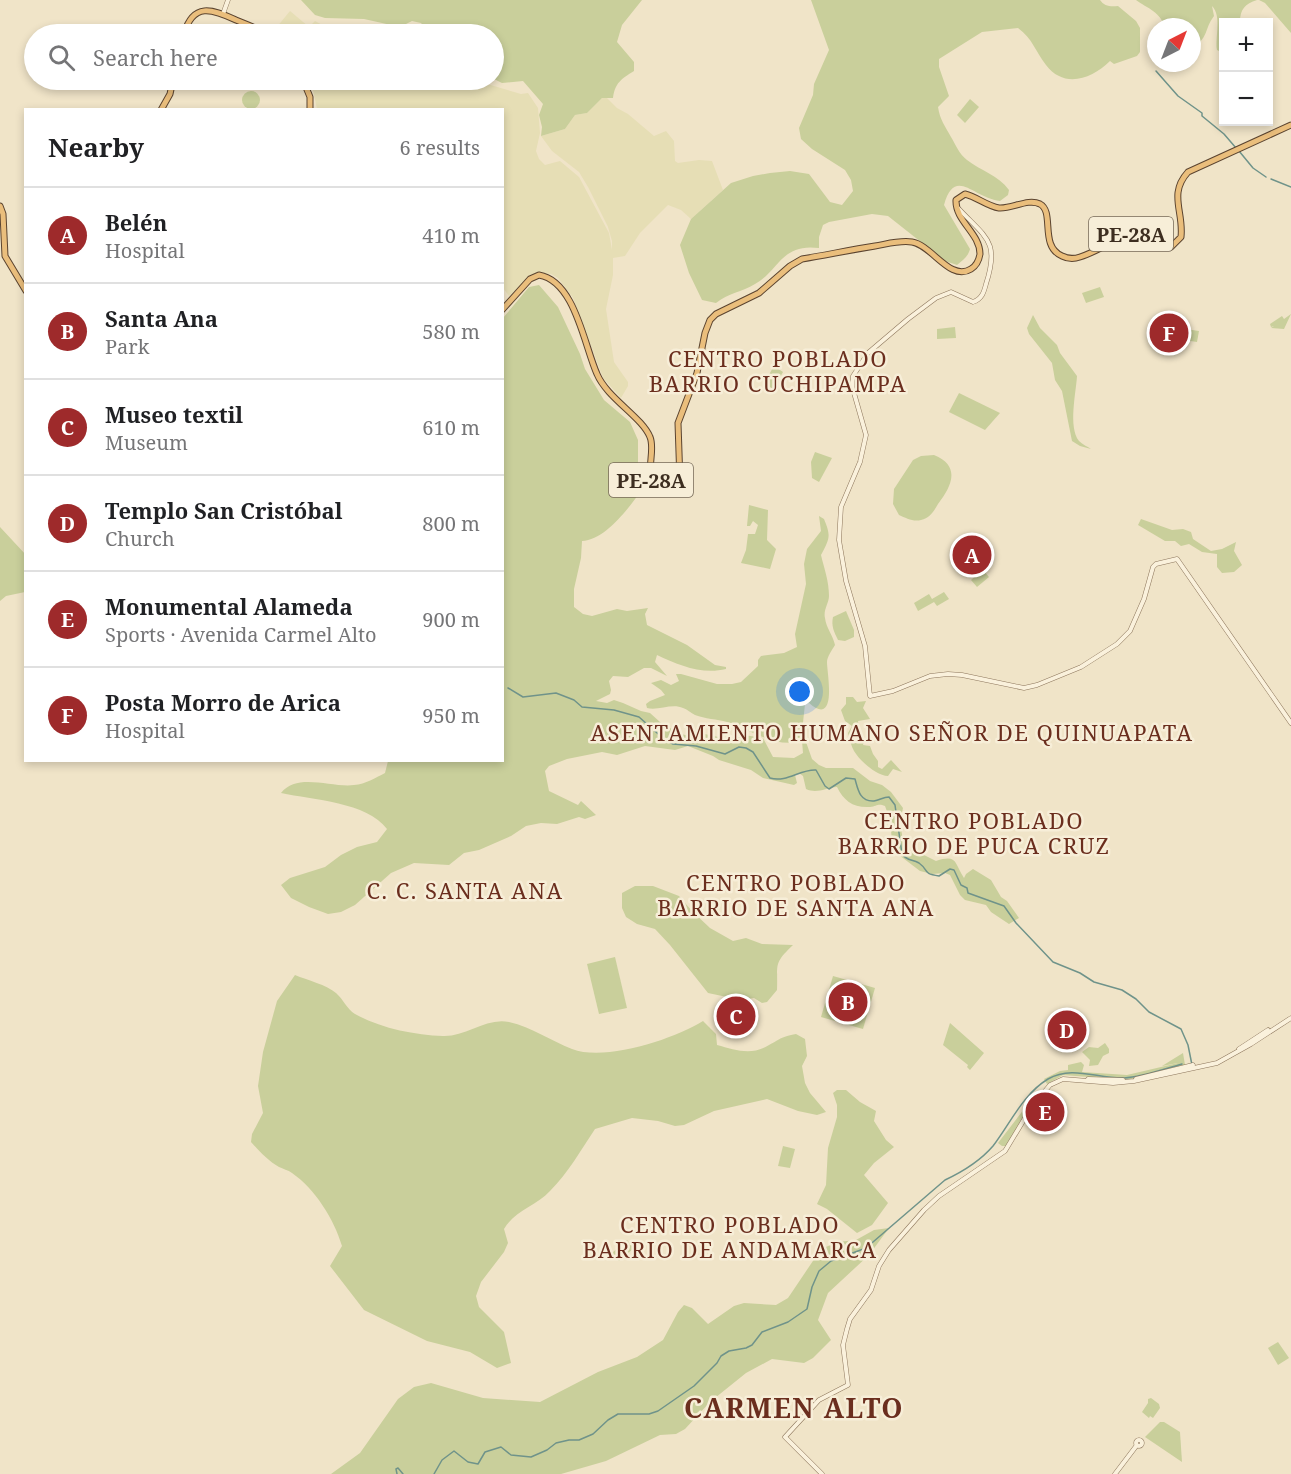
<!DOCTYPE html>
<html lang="en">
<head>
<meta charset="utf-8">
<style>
	body { margin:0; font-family:"Noto Serif",serif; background:#f6f6f6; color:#202124 }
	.controls { position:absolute; right:18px; top:18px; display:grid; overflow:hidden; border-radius:0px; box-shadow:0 3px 9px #0003 }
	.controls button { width:54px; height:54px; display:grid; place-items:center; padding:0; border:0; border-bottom:2px solid #e0e0e0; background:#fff; color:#202124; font:30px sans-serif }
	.compass { position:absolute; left:1147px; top:18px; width:54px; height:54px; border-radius:50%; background:#fff; box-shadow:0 3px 9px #0003; rotate:42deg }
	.you { position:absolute; left:800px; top:692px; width:21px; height:21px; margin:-15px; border:4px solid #fff; border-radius:50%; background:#1a73e8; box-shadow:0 0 0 9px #1a73e833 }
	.badge { display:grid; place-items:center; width:39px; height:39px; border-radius:50%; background:#9e2a2b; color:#fff; font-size:20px; font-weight:700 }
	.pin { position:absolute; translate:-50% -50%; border:3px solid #fff; box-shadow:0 2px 6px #0006 }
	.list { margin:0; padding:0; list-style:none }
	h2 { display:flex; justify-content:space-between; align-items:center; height:78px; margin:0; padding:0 24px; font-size:26px }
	h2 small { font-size:20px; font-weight:400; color:#757577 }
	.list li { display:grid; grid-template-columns:39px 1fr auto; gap:18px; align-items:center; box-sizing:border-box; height:96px; padding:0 24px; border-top:2px solid #e0e0e0 }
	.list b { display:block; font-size:22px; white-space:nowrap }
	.list p { margin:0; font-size:20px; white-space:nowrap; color:#757577 }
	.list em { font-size:20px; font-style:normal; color:#757577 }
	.icon { flex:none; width:33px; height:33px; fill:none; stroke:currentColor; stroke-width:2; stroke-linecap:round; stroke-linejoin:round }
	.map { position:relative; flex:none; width:1291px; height:1474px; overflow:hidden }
	.search { position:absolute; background:#fff; box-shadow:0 3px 9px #0003; left:24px; top:24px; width:480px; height:66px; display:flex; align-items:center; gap:15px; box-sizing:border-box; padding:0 21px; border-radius:33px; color:#757577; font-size:22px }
	.panel { position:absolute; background:#fff; box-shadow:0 3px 9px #0003; left:24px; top:108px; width:480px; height:654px; border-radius:0px }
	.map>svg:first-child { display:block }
	.farmland { fill:#e6deb5 }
	.green { fill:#c9cf9b }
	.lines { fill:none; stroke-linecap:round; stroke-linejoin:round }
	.stream { stroke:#6f938a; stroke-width:1.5 }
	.tertiary-casing { stroke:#8d765c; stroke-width:5 }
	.trunk-casing { stroke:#5b4430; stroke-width:7 }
	.tertiary { stroke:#faf1dc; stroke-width:4 }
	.trunk { stroke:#eabe7c; stroke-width:5 }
	.labels { text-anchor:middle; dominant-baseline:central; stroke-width:5; stroke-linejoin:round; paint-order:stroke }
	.shield { fill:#f7eed8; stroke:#756857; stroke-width:1.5 }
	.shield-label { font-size:20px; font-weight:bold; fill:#3d2e20 }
	.neighbourhood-label { font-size:22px; letter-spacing:1.5px; fill:#6b2e1e; stroke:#f7eed8 }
	.district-label { font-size:27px; font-weight:bold; letter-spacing:1.5px; fill:#6b2e1e; stroke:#f7eed8 }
</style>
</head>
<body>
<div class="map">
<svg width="1291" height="1474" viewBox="0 0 1291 1474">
	<rect width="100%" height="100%" fill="#f0e4c8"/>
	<g class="farmland">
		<polygon points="290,11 309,27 315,21 326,27 372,28 394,33 417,31 425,34 273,34 272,33"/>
		<polygon points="308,80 478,80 484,83 521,94 528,93 538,108 540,133 536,151 539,159 545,165 560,161 579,177 609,233 612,250 612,241 608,227 588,187 579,172 552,151 541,136 565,129 575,115 587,113 602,98 606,97 617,108 628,114 654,136 666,131 674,141 675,161 678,163 699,160 712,161 723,190 691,219 681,210 668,205 640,233 625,256 613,258 613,275 606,309 614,362 628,382 628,386 621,398 603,378 573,298 558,278 551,274 536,273 509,296 503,288 502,110 317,109 313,90"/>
	</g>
	<g class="green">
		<path d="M301,0h341l-20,25 -5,17 17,20v9c-13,8 -19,12 -21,27h-11l-15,15 -12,2 -10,14 -24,7 1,-9 -3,-12 4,-11 -20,-23 -21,2 -8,-4v-45h-64l-9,-11 -9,-2 -12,6 -36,-8 -39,-1 -10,-3z"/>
		<path d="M811,0h289c4,6 10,7 18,6l18,15 4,7v24l-3,4 -23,8 -4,-3c-18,18 -46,28 -64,4 -11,-14 -13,-26 -28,-37l-36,4 -43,27v8l10,29 -11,11c2,13 7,19 13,30 5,8 8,17 16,23 14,11 31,15 42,30l-1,5 -8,6c-27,-3 -45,-35 -56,4l26,44c-2,8 -7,11 -13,16l-12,-4 -57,-45 -16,-2 -43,8 -6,3 -4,12v11c-38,-5 -39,22 -64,36 -13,8 -27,9 -39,19l-14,-3 -13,-27 -9,-28 11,-26 40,-36 22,-7 17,-3 20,-2 19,3 21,28 12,3 11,-14 -2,-11 -6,-10 -33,-21 -11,-10 -2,-11 14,-33 1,-11 15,-34z"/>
		<path d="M1136,0h121c-12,4 -17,9 -17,22h-16l-1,31 -6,-3c-2,-13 5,-34 -5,-44l2,10c-10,13 -5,22 -22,32v-21h-28c-2,-14 -17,-19 -28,-27z"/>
		<polygon points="1259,0 1291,0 1291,33 1265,3"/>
		<circle cx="251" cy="100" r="9"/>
		<polygon points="970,99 979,107 965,123 957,115"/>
		<path d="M539,285l19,22 22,47 5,15 19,31 26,22 8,18v28l5,18 -2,5c-13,18 -36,49 -59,50l-1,17 -7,31v18l9,7 9,2 25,-7 10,2 21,-3 -3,6 2,11 40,20 28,20 11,2v2c-24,6 -48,-4 -69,-14l-2,7 12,14 -16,-8h-7l-16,9 -15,-1 -4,5 2,9 -1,4 -14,7 11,2 7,-3 9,3 18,8 9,2 10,9 20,12 11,2 5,-4 31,7 17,-4 19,3 10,19 21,1 9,-5 -1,-12 4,1 6,17 7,6 7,3h27l17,13 12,4 9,7 12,16c-4,16 -2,28 4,43l13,2 16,8c22,-7 18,2 28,17l2,-4 7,-5 18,11 10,17 6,4 12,17 -10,6 -18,-12 -5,-7 -21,-5 -5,-5 -10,-20 -5,-2 -13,1 -12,-3 -21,-16 -7,-14 -2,-21 -5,-14c-7,-3 -8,0 -15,1 -17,1 -26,-6 -33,-20 -12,1 -20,7 -31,2l-3,-13 -4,-3 -4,2 2,8 -3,2 -31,-7 -12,-8 -32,-10 -6,-4 -25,-10 -13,4 -30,-4 -28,9 -15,-3 -35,7 -18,7 -4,5 4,20 29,14 3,-4 15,14 -11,4 -6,-2 -22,7 -16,-1 -15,3 -15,10 -32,14 -15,3 -15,12 -35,-2 -23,10 -36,32 -14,7 -13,2 -19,-7 -18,-9 -10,-13 9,-7 35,-11 16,-12 16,-8 20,-5 10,-13c-20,-27 -74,-29 -106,-36 16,-21 51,-5 73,-8 12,-1 21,-7 31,-12l3,-12 114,-1 1,-442 26,-31z"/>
		<polygon points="1100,287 1104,297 1086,303 1082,293"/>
		<polygon points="1291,314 1284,329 1271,328 1274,326 1271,327 1270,324 1282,316 1284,319"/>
		<path d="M1033,315l7,13 17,17 3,8 17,23c-1,17 -9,51 2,65 3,3 9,6 12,8l-11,-3 -8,-5 -10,-50 -7,-11 -3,-17 -23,-29 -2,-6z"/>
		<polygon points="955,327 956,338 937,339 937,329"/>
		<polygon points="1179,328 1199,331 1197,342 1178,339"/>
		<polygon points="774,366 783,372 773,389 764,383"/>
		<polygon points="959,393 1000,413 985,430 949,412"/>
		<polygon points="815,452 832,458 819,482 812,478 811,462"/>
		<path d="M934,455c27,11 18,31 4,49 -4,7 -8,14 -17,16 -8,2 -15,-2 -22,-5l-6,-11 1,-15 19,-29 8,-4z"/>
		<polygon points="749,505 768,510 767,540 776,549 770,569 741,563 746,550 748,534 755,534 758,525 753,521 750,526 747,526"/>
		<path d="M819,516l5,3c7,17 6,19 -3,36 3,13 8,26 8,41 0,7 -6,14 -4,22 1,10 8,17 10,27 -3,5 -8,12 -8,17 0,11 11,66 -18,41l-4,1 -4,37c-24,8 -52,-12 -74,-19 -10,-3 -22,-3 -32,-7 -4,-2 -8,-6 -12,-7 -11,-5 -25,3 -36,0l-1,-4 4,-3 15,-6 -4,-5 -10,-7 10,-3 10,5 8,-4 -3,-7h5l36,10h15l9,-2 17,-16v-6l3,-4 23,-3 13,-6 -2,-13 11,-50 -2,-20 3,-15 14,-18z"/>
		<polygon points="1141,519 1172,530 1183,529 1191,532 1193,539 1211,551 1222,549 1236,542 1234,551 1242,565 1234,572 1222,573 1217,567 1217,554 1202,552 1189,544 1181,546 1175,541 1165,541 1138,525"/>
		<polygon points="0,527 26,555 25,592 6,596 0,601"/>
		<polygon points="983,570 989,577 977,587 971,580"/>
		<polygon points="944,592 949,599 937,606 934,602 918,611 914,603 929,594 932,599"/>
		<path d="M846,611l8,19v7l-9,4 -7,-1c-4,-8 -7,-14 -5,-23z"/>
		<path d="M846,697h7l4,5 9,-1 -3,7 7,11 -12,2 2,19 4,2 -1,3 7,1 3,8 5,7v6l4,2 9,-9 11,12 -9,-3 -5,7c-11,0 -28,-15 -34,-25 -3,-5 -4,-12 -6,-18l4,-7 -7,-5 -4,-11 5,-6z"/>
		<path d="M635,886h18l26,10 13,15 18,17 23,13 13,-3 16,6 31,1c-20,19 -15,19 -16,45l-10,12 -5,1 -8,-5 -13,2 -33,-7 -38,-48 -15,-16 -18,-5 -11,-7 -4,-9v-15z"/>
		<polygon points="615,957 627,1008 599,1014 587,964"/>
		<path d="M295,975c12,5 32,10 41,18 7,6 11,16 19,21 25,14 59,21 88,22 22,1 44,-19 66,-14 23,5 42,19 63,27 33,13 102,-10 131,-28l13,13 1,11c18,5 35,11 52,0 13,-7 12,-8 27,-11l9,5 2,17 -5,10 3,17 5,10 16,19 -9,3 -19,-4 -31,-12 -53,12 -30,14 -9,1 -17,-5 -26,-3 -37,11c-14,21 -27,44 -45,62 -14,15 -36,20 -46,38l4,14 -4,9 -23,30 -5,14 3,11 25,25 7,31 -14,5 -27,-16 -43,-11 -63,-31 -34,-44 12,-20c-8,-27 -27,-57 -50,-73 -4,-3 -9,-4 -13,-6 -11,-6 -20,-16 -28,-25l1,-8 11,-21 -5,-27 5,-34 14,-51z"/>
		<polygon points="833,976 875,988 863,1029 821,1017"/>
		<polygon points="950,1023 984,1053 970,1070 967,1067 968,1065 943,1045"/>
		<polygon points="1105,1043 1109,1049 1109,1053 1103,1056 1098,1065 1089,1066 1090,1060 1082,1052 1089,1047 1098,1048"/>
		<polygon points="1183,1053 1185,1065 1127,1080 1063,1075 1047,1084 1044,1079 1060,1071 1068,1070 1068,1065 1081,1062 1084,1065 1082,1072 1127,1075 1178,1063 1162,1066"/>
		<polygon points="837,1090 846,1090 860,1102 876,1111 874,1121 886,1140 894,1147 874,1163 864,1175 888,1203 872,1225 857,1233 827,1209 817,1204 826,1185 828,1148 837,1117 837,1105 833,1093"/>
		<polygon points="1038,1091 1040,1095 1025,1113 1006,1146 1002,1146 998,1143"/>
		<polygon points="783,1146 795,1149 790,1168 778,1166"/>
		<polygon points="889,1228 869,1255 828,1293 818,1320 831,1340 813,1358 804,1363 772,1359 746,1373 710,1402 685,1429 676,1434 660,1435 606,1461 561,1474 331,1474 360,1453 398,1399 414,1387 431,1383 483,1398 540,1402 598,1372 637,1357 663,1340 678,1312 684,1305 692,1308 708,1324 734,1306 744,1303 776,1305 788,1298 821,1249 838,1242 856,1240 874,1230"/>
		<polygon points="627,1240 634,1248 619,1261 612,1253"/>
		<polygon points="1278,1342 1289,1358 1278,1365 1268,1348"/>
		<polygon points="1151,1398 1159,1404 1160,1408 1153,1418 1150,1416 1149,1418 1142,1412 1148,1403 1148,1399"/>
		<polygon points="1160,1422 1164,1422 1180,1432 1182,1462 1145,1437"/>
	</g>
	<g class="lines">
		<g class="stream">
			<polyline points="1156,71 1178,96 1202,113 1202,116 1224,134 1236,148"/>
			<polyline points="1239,151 1253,168 1266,177"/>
			<polyline points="1271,179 1291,187"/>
			<path d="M508,688l15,9 33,-4 18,7 8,7 32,3 25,7 26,23 8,4 23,2 29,8 14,-7 7,1 7,4 17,26c17,5 30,-9 46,-8l9,16 4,3 17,-11 9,1c3,11 5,23 19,22 6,-1 9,-4 15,-4l6,8 7,49c5,7 10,5 17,9 11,8 2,10 20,13l11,-7 4,1 7,15 6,3 1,5 36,13 12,17 37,39 27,11 14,9 28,8 14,9 13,13 32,17 7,16 4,20"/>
			<polyline points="397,1474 396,1469 398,1468 403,1474"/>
			<path d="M434,1474l8,-14 12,-9 14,11 10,2 7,-12 16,-5 10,8 20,2 16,-7 9,-7 13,-3h10l14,-6 15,-14 10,-6h31l9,-3 36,-25 23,-23 4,-7 8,-5 17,-3 6,-3 10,-13 26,-10 19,-13 5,-22 7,-16 12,-10 35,-13 79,-68c17,-8 36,-20 48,-34 17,-22 30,-52 55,-67 24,-14 50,0 76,-1 19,-1 40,-9 58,-14"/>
		</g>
		<defs>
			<g id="tertiary">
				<polyline points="223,14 228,0"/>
				<path d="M958,208c28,30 42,33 28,76 -2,8 -4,15 -13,18l-22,-10 -15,6 -28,21 -40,34 -15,23 -1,10 14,49 -6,27 -19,45 -2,33 7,41 19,65 5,50 23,-5 37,-15 18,-2 14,1 62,13 13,-3 44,-18 36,-23 13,-13 14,-32 9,-32 3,-3 21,-5 114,164"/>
				<polyline points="1239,1049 1268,1030"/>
				<polyline points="1088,1079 1123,1080"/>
				<polyline points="1136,1079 1193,1065"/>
				<circle cx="1139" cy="1443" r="3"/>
				<polyline points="822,1474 785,1437 819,1400 848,1385 843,1345 847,1329 850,1319 871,1290 879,1266 889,1250 924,1210 939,1196 1005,1151 1031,1108 1050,1085 1063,1079 1113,1083 1134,1081 1217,1063 1251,1044 1291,1018"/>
				<polyline points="1115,1474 1137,1445"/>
			</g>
			<g id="trunk">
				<path d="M184,34c9,-32 28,-25 52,-14 10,4 21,8 31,14"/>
				<polyline points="303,80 310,97 310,110"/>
				<polyline points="161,110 170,94 173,80"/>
				<polyline points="0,206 3,214 5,256 26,291"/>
				<path d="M502,310l28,-31 9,-4c36,6 45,70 58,99 10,24 45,43 53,63 6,14 -6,37 5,49 8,9 21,7 25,-4l-2,-59 19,-50 8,-40 5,-13 6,-6 43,-21 31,-27 12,-7c24,-4 48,-9 73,-13 12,-2 25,-6 37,-4 20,3 38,40 59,27 5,-3 8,-9 9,-15 0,-21 -25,-33 -24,-54l9,-6c12,3 22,12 34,14 13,1 29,-10 41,-4 15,8 -1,42 22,52 6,3 12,3 18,1 16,-5 31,-15 46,-22 18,-2 28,10 45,12l10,-10c3,-25 -13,-43 7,-65l103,-47"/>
			</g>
		</defs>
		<use href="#tertiary" class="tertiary-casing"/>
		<use href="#trunk" class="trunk-casing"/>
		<use href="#tertiary" class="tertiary"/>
		<use href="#trunk" class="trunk"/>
	</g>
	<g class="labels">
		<g class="shield">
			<rect x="1089" y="217" width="84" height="34" rx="4.5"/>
			<rect x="609" y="463" width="84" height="34" rx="4.5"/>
		</g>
		<g class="shield-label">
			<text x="1131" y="234">PE-28A</text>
			<text x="651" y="480">PE-28A</text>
		</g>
		<g class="neighbourhood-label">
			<text x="778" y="358">CENTRO POBLADO<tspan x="778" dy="25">BARRIO CUCHIPAMPA</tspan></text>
			<text x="892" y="732">ASENTAMIENTO HUMANO SEÑOR DE QUINUAPATA</text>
			<text x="974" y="820">CENTRO POBLADO<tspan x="974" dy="25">BARRIO DE PUCA CRUZ</tspan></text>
			<text x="796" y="882">CENTRO POBLADO<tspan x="796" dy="25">BARRIO DE SANTA ANA</tspan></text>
			<text x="465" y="890">C. C. SANTA ANA</text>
			<text x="730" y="1224">CENTRO POBLADO<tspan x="730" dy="25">BARRIO DE ANDAMARCA</tspan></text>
		</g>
		<g class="district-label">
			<text x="794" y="1407">CARMEN ALTO</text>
		</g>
	</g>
</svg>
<div class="controls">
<button>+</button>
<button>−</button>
</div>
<svg class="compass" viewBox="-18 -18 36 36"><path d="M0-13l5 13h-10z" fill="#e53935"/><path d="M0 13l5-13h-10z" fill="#757577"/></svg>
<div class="you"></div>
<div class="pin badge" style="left:972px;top:555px">A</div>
<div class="pin badge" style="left:848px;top:1002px">B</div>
<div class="pin badge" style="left:736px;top:1016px">C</div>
<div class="pin badge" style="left:1067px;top:1030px">D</div>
<div class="pin badge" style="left:1045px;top:1112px">E</div>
<div class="pin badge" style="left:1169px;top:333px">F</div>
<div class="search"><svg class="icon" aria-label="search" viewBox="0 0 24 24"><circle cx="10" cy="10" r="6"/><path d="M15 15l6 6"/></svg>Search here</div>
<section class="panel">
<h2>Nearby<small>6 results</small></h2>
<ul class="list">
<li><span class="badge">A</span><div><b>Belén</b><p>Hospital</p></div><em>410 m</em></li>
<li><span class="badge">B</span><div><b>Santa Ana</b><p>Park</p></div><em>580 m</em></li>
<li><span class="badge">C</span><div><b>Museo textil</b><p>Museum</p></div><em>610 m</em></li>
<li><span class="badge">D</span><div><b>Templo San Cristóbal</b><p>Church</p></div><em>800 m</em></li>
<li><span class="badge">E</span><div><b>Monumental Alameda</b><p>Sports · Avenida Carmel Alto</p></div><em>900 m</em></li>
<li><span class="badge">F</span><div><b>Posta Morro de Arica</b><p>Hospital</p></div><em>950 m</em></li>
</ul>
</section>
</div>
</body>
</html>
